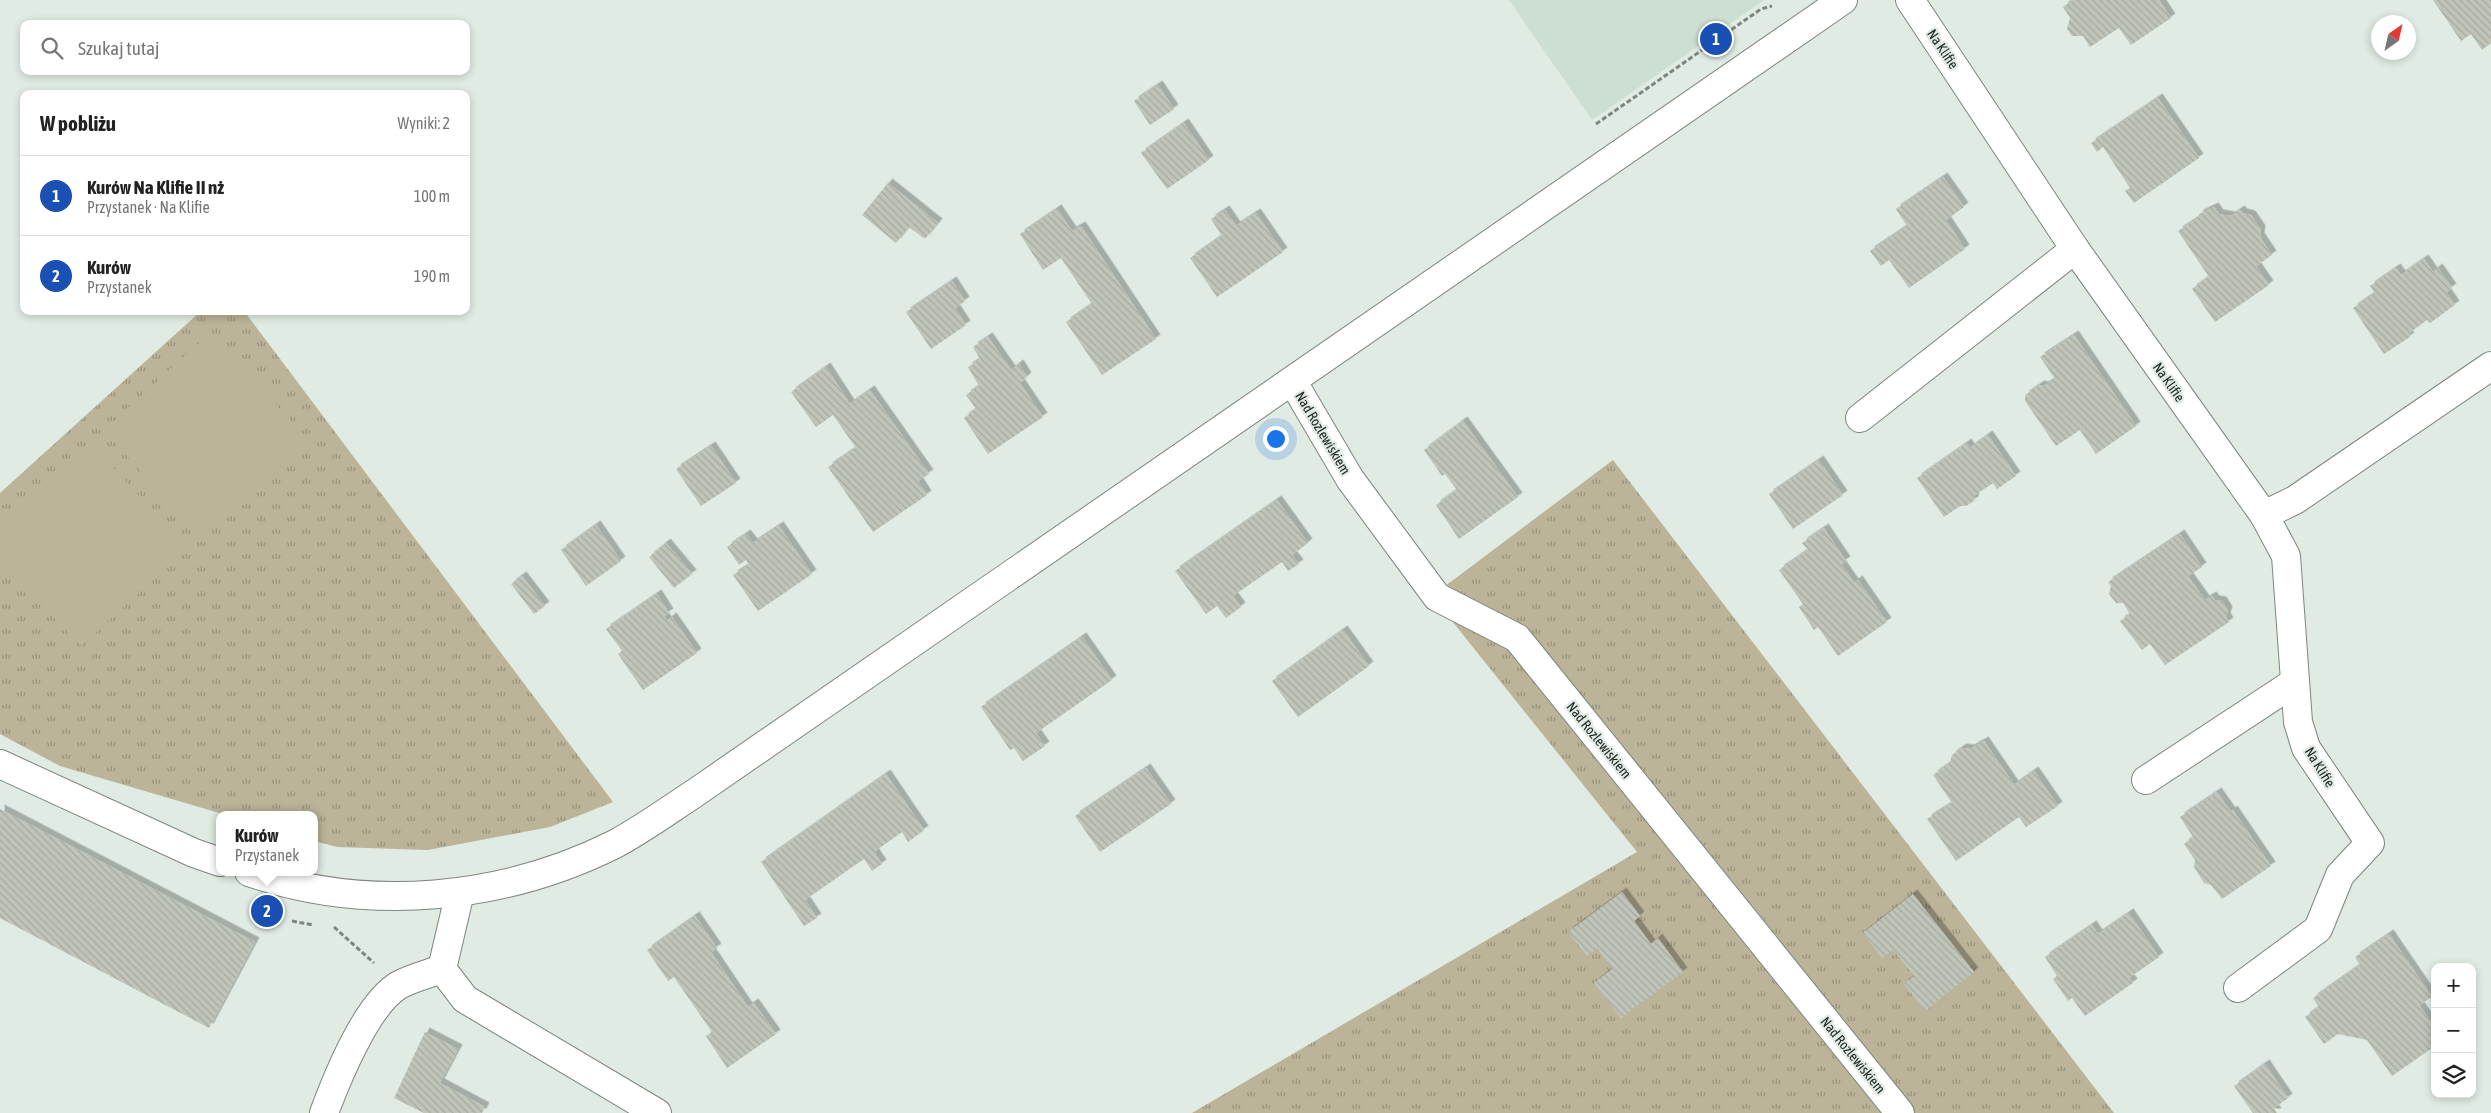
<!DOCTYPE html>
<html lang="pl">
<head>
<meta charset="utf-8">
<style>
	body { margin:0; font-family:"Asap Condensed",sans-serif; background:#f6f6f6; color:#222 }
	.controls { position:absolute; right:15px; bottom:15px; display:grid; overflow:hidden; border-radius:10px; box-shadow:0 2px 8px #0003 }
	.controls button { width:45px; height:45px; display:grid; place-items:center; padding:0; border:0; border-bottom:1px solid #e0e0e0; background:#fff; color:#222; font:25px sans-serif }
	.compass { position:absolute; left:2371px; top:15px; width:45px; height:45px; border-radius:50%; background:#fff; box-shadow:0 2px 8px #0003; rotate:34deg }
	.you { position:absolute; left:1275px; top:438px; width:18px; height:18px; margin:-12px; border:4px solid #fff; border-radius:50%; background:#1a73e8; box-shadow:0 0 0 8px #1a73e833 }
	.badge { display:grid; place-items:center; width:32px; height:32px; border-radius:50%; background:#ba2c5d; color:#fff; font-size:16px; font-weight:700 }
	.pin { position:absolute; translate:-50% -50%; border:2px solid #fff; box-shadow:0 1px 5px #0006 }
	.popup { position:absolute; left:216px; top:811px; width:102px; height:65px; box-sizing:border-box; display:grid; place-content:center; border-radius:10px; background:#fff; filter:drop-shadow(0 1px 4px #0005); font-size:16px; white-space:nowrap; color:#767676 }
	.popup b { font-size:19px; color:#222 }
	.popup::after { content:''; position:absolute; left:50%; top:100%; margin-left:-10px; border:10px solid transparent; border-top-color:#fff }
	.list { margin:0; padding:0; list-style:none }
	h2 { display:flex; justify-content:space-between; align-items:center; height:65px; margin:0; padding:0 20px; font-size:21px }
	h2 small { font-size:16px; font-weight:400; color:#767676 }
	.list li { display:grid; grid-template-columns:32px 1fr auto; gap:15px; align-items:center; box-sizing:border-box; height:80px; padding:0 20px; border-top:1px solid #e0e0e0 }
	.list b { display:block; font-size:19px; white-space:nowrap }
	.list p { margin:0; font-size:16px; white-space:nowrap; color:#767676 }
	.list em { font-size:16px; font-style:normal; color:#767676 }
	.icon { flex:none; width:28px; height:28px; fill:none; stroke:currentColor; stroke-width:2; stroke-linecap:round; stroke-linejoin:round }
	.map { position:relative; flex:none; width:2491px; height:1113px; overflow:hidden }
	.search { position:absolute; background:#fff; box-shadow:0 2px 8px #0003; left:20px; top:20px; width:450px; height:55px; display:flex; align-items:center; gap:12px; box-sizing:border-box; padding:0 18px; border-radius:10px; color:#767676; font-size:19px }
	.panel { position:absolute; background:#fff; box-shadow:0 2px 8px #0003; left:20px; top:90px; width:450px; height:225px; border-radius:10px }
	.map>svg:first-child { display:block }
	.built { fill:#cdded2 }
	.grass { fill:url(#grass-tufts) }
	.park { fill:#bbb499 }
	.building { fill:url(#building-back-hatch); filter:url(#shadow) }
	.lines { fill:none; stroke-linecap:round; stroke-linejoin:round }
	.minor-casing { stroke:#7c867f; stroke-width:30 }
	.path { stroke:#7e8680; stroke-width:3; stroke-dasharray:5 2.5; stroke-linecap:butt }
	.minor { stroke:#fff; stroke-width:28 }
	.labels { text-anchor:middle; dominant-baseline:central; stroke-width:4.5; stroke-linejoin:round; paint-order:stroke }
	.street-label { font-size:14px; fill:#242825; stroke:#dfebe3 }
</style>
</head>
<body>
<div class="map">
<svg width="2491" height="1113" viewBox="0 0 2491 1113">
	<defs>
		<pattern id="grass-tufts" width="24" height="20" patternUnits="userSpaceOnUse" patternTransform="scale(1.25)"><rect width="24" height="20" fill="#bbb499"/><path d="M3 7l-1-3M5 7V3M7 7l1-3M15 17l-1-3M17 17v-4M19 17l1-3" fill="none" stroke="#98927d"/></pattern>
		<pattern id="building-back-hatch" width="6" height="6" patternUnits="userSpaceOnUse" patternTransform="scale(1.25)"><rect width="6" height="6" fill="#c0c5ba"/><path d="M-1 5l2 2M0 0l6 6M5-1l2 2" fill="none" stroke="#a5a9a0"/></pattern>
		<filter id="shadow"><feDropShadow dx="4.5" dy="-4.5" stdDeviation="0" flood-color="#0004"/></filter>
	</defs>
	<rect width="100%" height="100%" fill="#dfebe3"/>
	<polygon class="built" points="1509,0 1764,0 1592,120"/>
	<g class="grass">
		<polygon points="201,311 244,311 613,802 550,827 428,850 337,847 315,841 314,815 226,815 60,766 0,734 0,493"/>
		<polygon points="1613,460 2114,1113 1192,1113 1637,852 1432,596"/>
	</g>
	<g class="park">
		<polygon points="211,332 308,440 199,537 104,430"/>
		<polygon points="89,442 188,548 81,646 0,560 0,523"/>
	</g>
	<g class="building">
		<polygon points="2073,0 2159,0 2171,18 2131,45 2119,28 2090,47 2083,36 2072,36 2067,29 2070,18 2063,7"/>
		<polygon points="2433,0 2491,0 2491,43 2482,50 2471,34 2461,41"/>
		<polygon points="1158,85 1174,109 1150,125 1134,101"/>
		<polygon points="2158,98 2199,158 2134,203 2125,191 2130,188 2103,147 2097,152 2091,143"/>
		<polygon points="1184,123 1209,160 1167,189 1141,153"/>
		<polygon points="1943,177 1964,207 1946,220 1965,249 1909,288 1889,260 1881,266 1870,251 1907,226 1896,209"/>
		<polygon points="888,183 938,223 925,239 909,227 896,243 862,215"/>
		<polygon points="2214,207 2219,214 2231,216 2240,210 2243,213 2251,215 2261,230 2260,237 2272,255 2256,266 2269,285 2215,322 2192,289 2209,277 2178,231 2198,218 2199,214"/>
		<polygon points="1057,209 1072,231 1081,226 1156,339 1102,375 1066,322 1092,304 1061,258 1043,270 1020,234"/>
		<polygon points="1225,210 1236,226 1256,213 1283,252 1217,297 1190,258 1222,236 1211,219"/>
		<polygon points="2424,259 2433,272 2438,268 2452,288 2446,292 2455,305 2430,323 2427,320 2408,334 2410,337 2384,354 2353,308 2375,293 2370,286 2373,284 2396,268 2401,275"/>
		<polygon points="952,281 965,301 955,308 966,325 931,349 906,312"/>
		<polygon points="2074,335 2136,426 2096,454 2080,430 2056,446 2025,401 2025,395 2040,385 2044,386 2055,379 2040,357"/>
		<polygon points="988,337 1011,370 1019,364 1027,377 1020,383 1043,417 988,454 964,418 976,409 966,395 979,386 968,367 980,359 973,347"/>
		<polygon points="826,367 850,404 870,390 929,474 918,481 927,495 873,532 828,467 856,448 833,415 816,427 791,392"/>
		<polygon points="1463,421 1518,497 1459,539 1436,505 1457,490 1445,474 1442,476 1424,450"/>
		<polygon points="1988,435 2016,476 1997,489 1993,483 1975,495 1974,501 1966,506 1960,506 1944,517 1917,478 1967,443 1970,448"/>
		<polygon points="711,446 736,483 701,506 676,469"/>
		<polygon points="1819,460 1843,495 1793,529 1769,494"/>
		<polygon points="1277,500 1308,543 1292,555 1299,564 1288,571 1282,562 1233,596 1241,607 1226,618 1217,606 1206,614 1175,571"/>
		<polygon points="596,525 621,561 586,586 561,550"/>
		<polygon points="779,526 812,574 758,611 733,575 749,565 746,560 739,565 727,547 746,534 753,543"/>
		<polygon points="1824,528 1846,561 1841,564 1854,583 1858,580 1887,622 1838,656 1818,627 1814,630 1799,607 1803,604 1779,570 1808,550 1802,543"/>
		<polygon points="2180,534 2202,567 2188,576 2205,600 2212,596 2215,600 2222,601 2228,611 2226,617 2229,622 2165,665 2150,644 2142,650 2120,621 2130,614 2123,603 2116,603 2109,594 2111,586 2108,582"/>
		<polygon points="666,543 692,574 674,588 649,557"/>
		<polygon points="522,576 545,606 534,614 511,584"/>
		<polygon points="657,594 669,613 664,616 667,621 672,617 697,653 643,690 618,654 622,651 606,629"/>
		<polygon points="1343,630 1369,666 1298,717 1272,681"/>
		<polygon points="1082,637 1112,680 1036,733 1045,746 1023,761 1014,748 1010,750 981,707"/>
		<polygon points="1984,741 2014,785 2034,771 2058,806 2026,827 2019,817 1956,861 1927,819 1952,803 1933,775 1950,763 1952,755 1962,748 1970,749"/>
		<polygon points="1146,768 1171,804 1100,852 1075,816"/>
		<polygon points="886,774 924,830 908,842 902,832 874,852 882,864 872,871 864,859 805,900 817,918 804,926 761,862"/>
		<polygon points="2217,792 2231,812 2233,810 2271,866 2222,899 2211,885 2204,883 2194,867 2195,860 2184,844 2193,837 2180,817"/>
		<polygon points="0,809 255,942 209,1028 0,918"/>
		<polygon points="1622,892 1640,916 1634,921 1651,944 1658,938 1683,972 1621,1018 1594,983 1612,969 1597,948 1587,956 1568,932"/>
		<polygon points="1913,894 1974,972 1925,1011 1904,984 1914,976 1893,950 1882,958 1863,933"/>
		<polygon points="2129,913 2159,957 2129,978 2133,983 2085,1016 2072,998 2068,1001 2053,979 2057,976 2045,957 2092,925 2098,934"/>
		<polygon points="695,916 717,948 711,952 748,1007 754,1003 776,1034 727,1068 706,1036 712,1032 674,977 668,981 647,950"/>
		<polygon points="2389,934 2432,997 2419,1005 2435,1028 2435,1046 2392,1076 2367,1040 2338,1034 2324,1044 2305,1017 2319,1007 2313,998 2360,965 2355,957"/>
		<polygon points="425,1032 458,1049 440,1083 485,1107 482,1113 424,1113 394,1098"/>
		<polygon points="2265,1064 2288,1098 2274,1108 2277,1113 2253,1113 2234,1086"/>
	</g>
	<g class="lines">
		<defs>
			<g id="minor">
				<polyline points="1910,0 2075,249 2264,515 2295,500 2491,366"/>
				<polyline points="1293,382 1350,479 1437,597 1517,638 1900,1113"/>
				<polyline points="1860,418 2075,249"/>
				<polyline points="0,764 194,853 220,862"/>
				<polyline points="2146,780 2295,682"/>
				<path d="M249,872c120,41 254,28 366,-28 28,-15 54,-34 80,-51l1148,-793"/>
				<polyline points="442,969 465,999 657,1113"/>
				<polyline points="442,969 460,892"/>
				<polyline points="2238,988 2318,929 2340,875 2370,843 2306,748 2298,722 2286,556 2264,515"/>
				<path d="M324,1113c13,-35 43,-109 75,-128 13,-7 29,-11 43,-16"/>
			</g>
		</defs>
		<use href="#minor" class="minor-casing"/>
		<g class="path">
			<polyline points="1596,124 1761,9 1772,6"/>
			<polyline points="292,921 313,925"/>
			<polyline points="334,927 374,963"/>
		</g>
		<use href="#minor" class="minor"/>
	</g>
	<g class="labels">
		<g class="street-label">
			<text transform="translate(1943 49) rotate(56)">Na Klifie</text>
			<text transform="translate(2169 382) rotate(55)">Na Klifie</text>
			<text transform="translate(1323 433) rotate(59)">Nad Rozlewiskiem</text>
			<text transform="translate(1599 740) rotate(51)">Nad Rozlewiskiem</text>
			<text transform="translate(2320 767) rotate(58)">Na Klifie</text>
			<text transform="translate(1853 1055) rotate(51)">Nad Rozlewiskiem</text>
		</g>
	</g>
</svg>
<div class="controls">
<button>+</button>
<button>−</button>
<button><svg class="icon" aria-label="layers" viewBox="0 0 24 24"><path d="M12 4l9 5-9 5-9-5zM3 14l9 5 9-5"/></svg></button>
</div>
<svg class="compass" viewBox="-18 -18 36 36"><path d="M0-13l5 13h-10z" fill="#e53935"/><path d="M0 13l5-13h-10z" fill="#767676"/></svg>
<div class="you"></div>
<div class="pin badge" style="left:1716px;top:39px;background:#1a4fb4">1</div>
<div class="pin badge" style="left:267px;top:911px;background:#1a4fb4">2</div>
<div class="popup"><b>Kurów</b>Przystanek</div>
<div class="search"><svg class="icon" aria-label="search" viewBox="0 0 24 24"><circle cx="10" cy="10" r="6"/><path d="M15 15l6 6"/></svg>Szukaj tutaj</div>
<section class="panel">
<h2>W pobliżu<small>Wyniki: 2</small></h2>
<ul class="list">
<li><span class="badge" style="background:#1a4fb4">1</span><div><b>Kurów Na Klifie II nż</b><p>Przystanek · Na Klifie</p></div><em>100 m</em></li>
<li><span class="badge" style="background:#1a4fb4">2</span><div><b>Kurów</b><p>Przystanek</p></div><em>190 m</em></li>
</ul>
</section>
</div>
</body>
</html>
